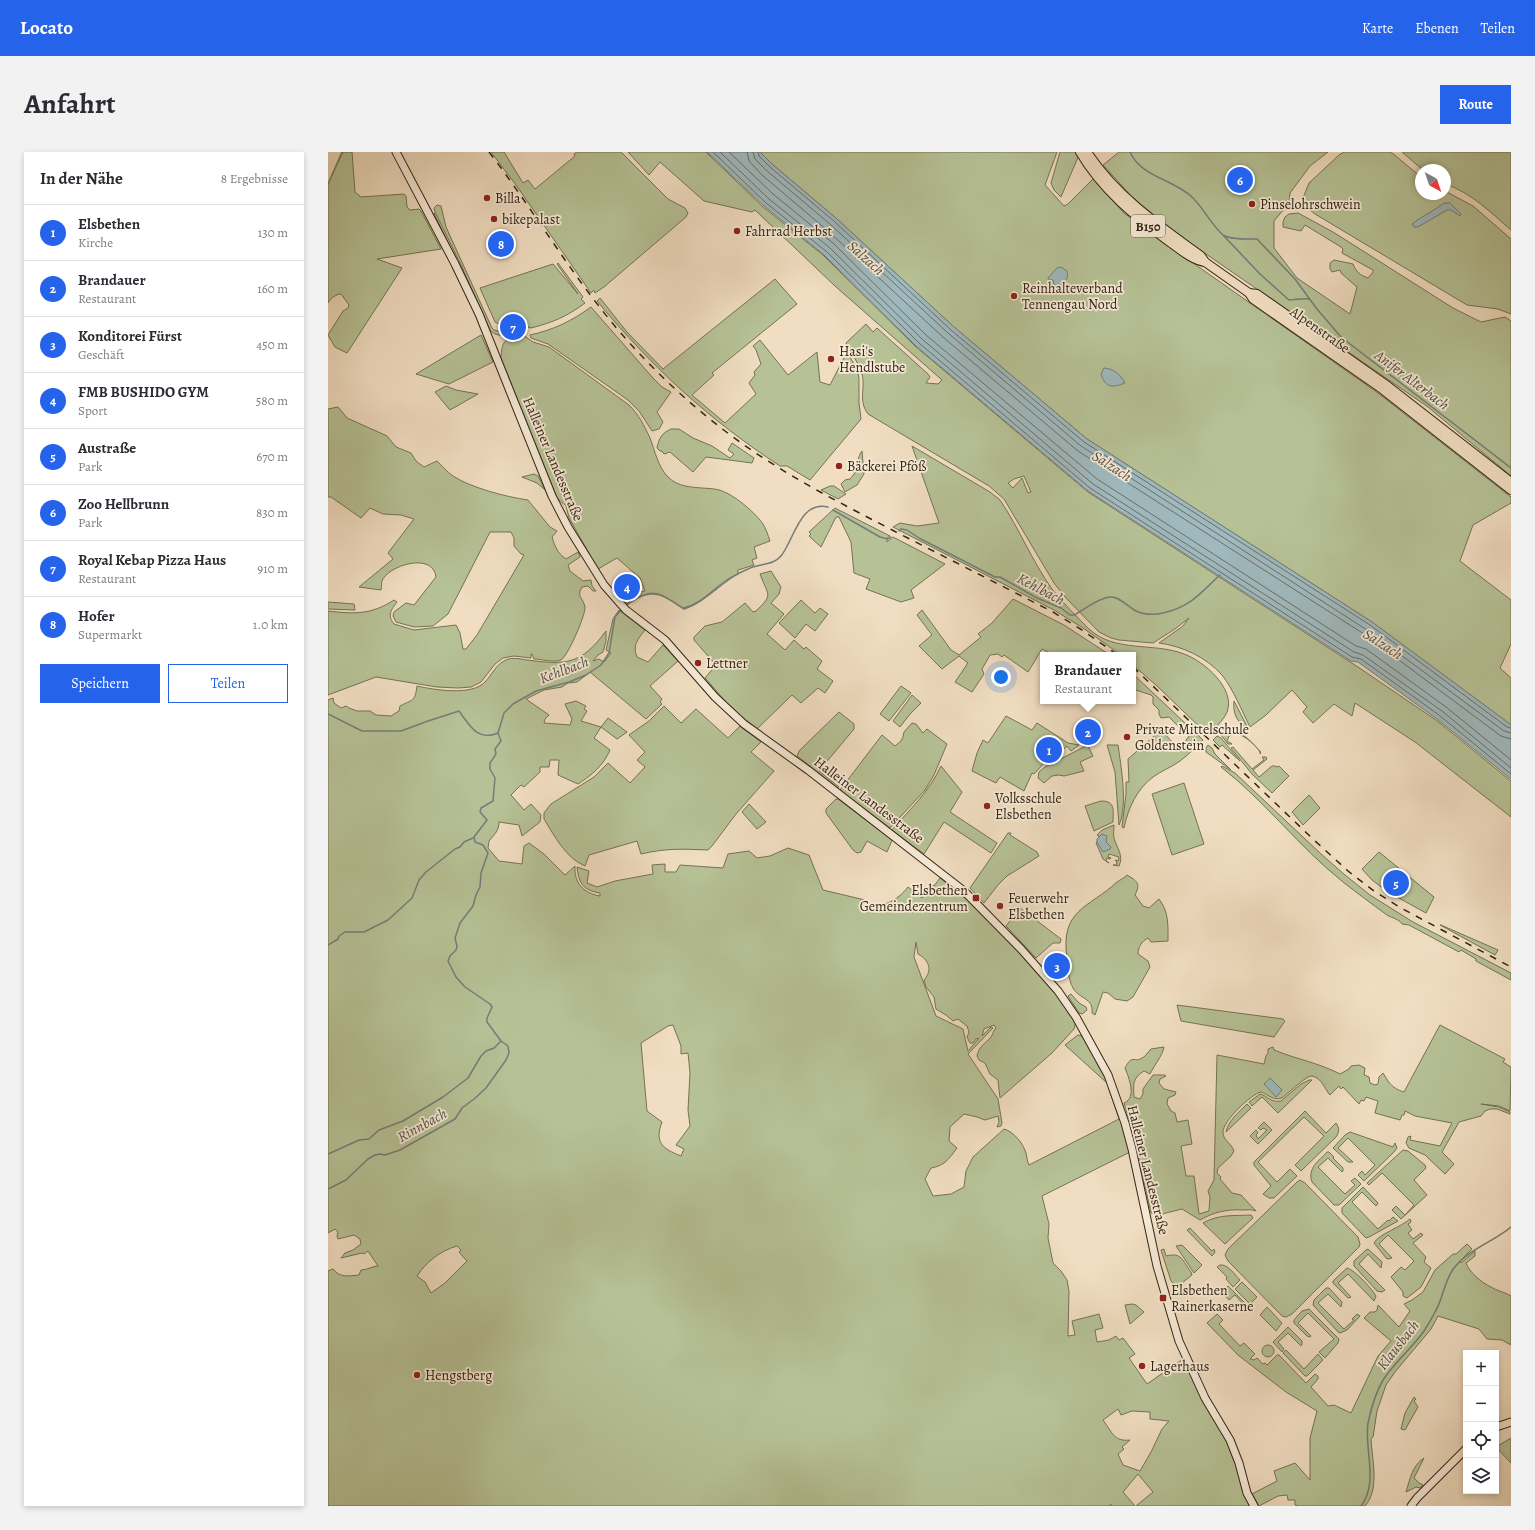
<!DOCTYPE html>
<html lang="de">
<head>
<meta charset="utf-8">
<style>
	body { margin:0; font-family:Alegreya,serif; background:#f2f2f3; color:#2b2b33 }
	.controls { position:absolute; right:12px; bottom:12px; display:grid; overflow:hidden; border-radius:0px; box-shadow:0 2px 6px #0003 }
	.controls button { width:36px; height:36px; display:grid; place-items:center; padding:0; border:0; border-bottom:1px solid #e1e1e2; background:#fff; color:#2b2b33; font:20px sans-serif }
	.compass { position:absolute; left:1087px; top:12px; width:36px; height:36px; border-radius:50%; background:#fff; box-shadow:0 2px 6px #0003; rotate:140deg }
	.you { position:absolute; left:673px; top:525px; width:14px; height:14px; margin:-10px; border:3px solid #fff; border-radius:50%; background:#1a73e8; box-shadow:0 0 0 6px #1a73e833 }
	.badge { display:grid; place-items:center; width:26px; height:26px; border-radius:50%; background:#2563eb; color:#fff; font-size:13px; font-weight:700 }
	.pin { position:absolute; translate:-50% -50%; border:2px solid #fff; box-shadow:0 1px 4px #0006 }
	.popup { position:absolute; left:712px; top:500px; width:96px; height:52px; box-sizing:border-box; display:grid; place-content:center; border-radius:0px; background:#fff; filter:drop-shadow(0 1px 3px #0005); font-size:13px; white-space:nowrap; color:#7c7c81 }
	.popup b { font-size:15px; color:#2b2b33 }
	.popup::after { content:''; position:absolute; left:50%; top:100%; margin-left:-8px; border:8px solid transparent; border-top-color:#fff }
	.list { margin:0; padding:0; list-style:none }
	h2 { display:flex; justify-content:space-between; align-items:center; height:52px; margin:0; padding:0 16px; font-size:17px }
	h2 small { font-size:13px; font-weight:400; color:#7c7c81 }
	.list li { display:grid; grid-template-columns:26px 1fr auto; gap:12px; align-items:center; box-sizing:border-box; height:56px; padding:0 16px; border-top:1px solid #e1e1e2 }
	.list b { display:block; font-size:15px; white-space:nowrap }
	.list p { margin:0; font-size:13px; white-space:nowrap; color:#7c7c81 }
	.list em { font-size:13px; font-style:normal; color:#7c7c81 }
	.actions { display:flex; gap:8px; padding:12px 16px }
	.actions a { flex:1; padding:9px 0; border:1px solid #2563eb; border-radius:0px; text-align:center; font-size:14px; color:#2563eb }
	.actions .main { background:#2563eb; color:#fff }
	.icon { flex:none; width:22px; height:22px; fill:none; stroke:currentColor; stroke-width:2; stroke-linecap:round; stroke-linejoin:round }
	.map { position:relative; flex:none; width:1183px; height:1354px; overflow:hidden; border-radius:0px }
	header { display:flex; align-items:center; gap:24px; box-sizing:border-box; height:56px; padding:0 20px; background:#2563eb; color:#fff }
	header strong { font-size:19px }
	nav { display:flex; gap:22px; margin-inline-start:auto; font-size:14px }
	.intro { display:flex; align-items:center; justify-content:space-between; box-sizing:border-box; height:96px; padding:0 24px }
	h1 { margin:0; font-size:28px }
	.button { padding:10px 18px; border-radius:0px; background:#2563eb; color:#fff; font-size:14px; font-weight:700 }
	main { display:flex; gap:24px; padding:0 24px }
	aside { flex:1; background:#fff; border-radius:0px; box-shadow:0 2px 6px #0003 }
	.map>svg:first-child { display:block }
	.green { fill:#b6c296; stroke:#757254; fill-rule:evenodd }
	.water { fill:#9fb9be; stroke:#747d7a }
	.lines { fill:none; stroke-linecap:round; stroke-linejoin:round }
	.shore { stroke:#6a6e68; stroke-width:1 }
	.stream { stroke:#747d7a; stroke-width:1.5 }
	.secondary-casing { stroke:#342313; stroke-width:9 }
	.primary-casing { stroke:#342313; stroke-width:10 }
	.secondary { stroke:#f6ead7; stroke-width:7 }
	.primary { stroke:#f1dec2; stroke-width:8 }
	.rail { stroke:#342313; stroke-width:1.5; stroke-dasharray:7 7; stroke-linecap:butt }
	.poi-dot { fill:#8f2418; stroke:#f6ead7; stroke-width:1.5 }
	.labels { text-anchor:middle; dominant-baseline:central; stroke-width:3.5; stroke-linejoin:round; paint-order:stroke }
	.shield { fill:#f6ead7; stroke:#6e5f4e; stroke-width:1 }
	.shield-label { font-size:13px; font-weight:bold; fill:#342313 }
	.poi-label { font-size:14px; fill:#342313; stroke:#f6ead7; text-anchor:start }
	.street-label { font-size:14px; fill:#342313; stroke:#f6ead7 }
	.water-label { font-size:15px; font-style:italic; fill:#545046; stroke:#f6ead7 }
</style>
</head>
<body>
<header>
<strong>Locato</strong>
<nav><a>Karte</a><a>Ebenen</a><a>Teilen</a></nav>
</header>
<div class="intro"><h1>Anfahrt</h1><a class="button">Route</a></div>
<main>
<aside>
<h2>In der Nähe<small>8 Ergebnisse</small></h2>
<ul class="list">
<li><span class="badge">1</span><div><b>Elsbethen</b><p>Kirche</p></div><em>130 m</em></li>
<li><span class="badge">2</span><div><b>Brandauer</b><p>Restaurant</p></div><em>160 m</em></li>
<li><span class="badge">3</span><div><b>Konditorei Fürst</b><p>Geschäft</p></div><em>450 m</em></li>
<li><span class="badge">4</span><div><b>FMB BUSHIDO GYM</b><p>Sport</p></div><em>580 m</em></li>
<li><span class="badge">5</span><div><b>Austraße</b><p>Park</p></div><em>670 m</em></li>
<li><span class="badge">6</span><div><b>Zoo Hellbrunn</b><p>Park</p></div><em>830 m</em></li>
<li><span class="badge">7</span><div><b>Royal Kebap Pizza Haus</b><p>Restaurant</p></div><em>910 m</em></li>
<li><span class="badge">8</span><div><b>Hofer</b><p>Supermarkt</p></div><em>1.0 km</em></li>
</ul>
<div class="actions"><a class="main">Speichern</a><a>Teilen</a></div>
</aside>
<div class="map">
<svg width="1183" height="1354" viewBox="0 0 1183 1354">
	<rect width="100%" height="100%" fill="#f1dec2"/>
	<filter id="stains"><feTurbulence type="fractalNoise" baseFrequency=".005" numOctaves="4"/><feColorMatrix values="0 0 0 0 .2 0 0 0 0 .09 0 0 0 0 .02 0 0 0 .5 -.17"/></filter>
	<radialGradient id="worn" r=".72"><stop offset=".6" stop-color="#630" stop-opacity="0"/><stop offset="1" stop-color="#630" stop-opacity=".3"/></radialGradient>
	<g class="green">
		<path d="M15,0h9l3,40 6,5 43,-3 2,2 1,11 3,3 9,-1 2,2 20,38 -64,10 25,9 -55,85 -12,-6 -7,-12 15,-24 5,-3 1,-3 -8,-11c-5,0 -11,5 -13,9v-119z"/>
		<polygon points="163,0 176,0 195,31 200,28 207,37 247,4 246,2 249,0 293,0 340,47 357,56 360,61 358,65 276,135 267,141 266,138 263,141 188,33"/>
		<path d="M300,0h78l56,54 61,49 92,91 173,146 270,175 78,53 75,61v36l-96,-75 -60,-39 -3,13 -18,-12 -21,19 -10,-11 4,-5 -15,-17 -26,25 -16,12c-8,-16 -17,-38 -28,-52 -16,-18 -40,-29 -63,-32l24,-17 6,-8 -14,11 -22,14 -34,-3 -8,-2 -12,-6 -34,-35 -11,-14 -50,-84 -15,-13 -121,-72c-11,-15 -1,-27 -7,-43 -4,-10 -10,-19 -15,-28l20,-19 7,8 4,-4 51,46 2,3 -4,6 12,1 4,-4 -107,-94 -80,-76 -3,2 -48,-11 -44,-39 -11,13zM696,324l7,16 -3,1 -6,-15 -9,10 -5,-5 6,-4z"/>
		<polygon points="432,0 729,0 717,33 736,54 740,52 765,27 796,61 858,106 1050,241 1183,345 1183,351 1145,373 1132,409 1183,448 1183,492 1172,516 1183,526 1183,573 1044,470 759,287 626,175 509,67 444,12"/>
		<polygon points="732,0 749,0 751,3 733,45 726,38 723,31"/>
		<path d="M791,0h209l-18,14 -20,27 -1,10 -15,18v27l23,30 53,36 7,-27 -16,-14 -1,-3 -8,2 -2,-3v-6l4,-3 19,4c3,8 7,11 15,14l5,-6v-2l-31,-17 1,-4 -2,-2 -36,-22 -4,6 -18,-4v-5l2,-5 4,-3 9,-1 35,19 120,76 28,14 24,-5 6,4v155l-83,-69 -251,-173 -45,-37 -29,-32z"/>
		<polygon points="1016,0 1063,0 1093,25 1093,42 1117,42 1117,39 1145,54 1183,87 1183,162 1170,157 1139,153 987,62 973,51 981,31 1011,3"/>
		<path d="M1074,0h109v78c-21,-18 -39,-37 -66,-46v-14h-22z"/>
		<path d="M109,53l4,1 5,21 46,101 2,2 4,1 4,4 16,-6 -1,1c-10,4 -19,9 -27,0l-29,-65 -26,-53 -1,-4z"/>
		<polygon points="106,61 150,153 106,64"/>
		<path d="M230,111l25,34 -2,2 4,4c-19,14 -31,19 -54,25l-3,-1c-9,-22 -14,-8 -29,-3l-4,-2 -15,-34 73,-24 25,30 -21,-30z"/>
		<path d="M447,127l22,25 -85,69 2,2 -22,20 33,28 31,-29 -7,-11 6,-8 -1,-3 7,-8 -5,-14 -3,-4 7,-6 28,35 29,-23 3,30 10,3 17,-33 10,17 2,9v25l2,16 -51,61 -23,-14h-7c-72,-47 -128,-99 -183,-165l3,-3 27,34 36,37z"/>
		<path d="M263,155l62,71 9,9 9,5 -14,20 6,10 -4,7 -7,2 -13,-20 -11,-11 -80,-56 -17,-6 -1,-3c23,-5 42,-14 61,-28z"/>
		<polygon points="153,183 165,210 121,232 88,222"/>
		<path d="M195,183l10,7 16,5 80,58c10,10 15,20 21,33 5,13 8,29 18,39 12,12 30,10 46,12 15,1 40,22 49,35 3,5 5,11 7,17l-16,6 3,11 -5,2 2,5 -16,5v4c-21,8 -33,29 -55,34 -26,-16 -29,-22 -56,-3l-4,-4c4,-3 18,-10 22,-10l-5,-13 -23,-20 -19,11 -29,-51 -3,-12 -9,-8 -56,-140c1,-17 3,-20 22,-23z"/>
		<polygon points="118,234 128,238 150,242 122,258 107,240"/>
		<path d="M10,255l9,11 40,18 9,11 15,6 5,8 8,6 13,-6c5,5 10,11 16,15 18,12 54,21 75,24l22,27 7,4 -5,6c3,9 5,16 14,22l12,-7 2,5 -12,8 2,6 13,10 8,-1 1,6 4,5h-3l-5,-5 -6,1c-6,10 1,10 3,20 1,7 -17,49 -24,53 -7,3 -20,-1 -27,-1l-2,-5h-1v4l-17,-2 -11,2 -8,6 -14,18 -10,5 -13,1 -21,-1 -61,-10 -48,18v-84c26,3 43,4 66,-11l3,2c-6,8 -10,13 -3,22l20,6 42,-5 4,8 3,16h3l11,-14 47,-80 -3,-1 -7,-8v-8l-3,-6h-21l-42,82 -15,12 -19,1 -18,-5 -3,-6 1,-4 12,-9 8,2 22,-28c-3,-26 -49,-11 -54,4 -1,3 0,6 -1,9l-22,-3 34,-28 -5,-6 26,-34 -13,-4 -18,-1 -13,-6 -9,10 -30,-21h-3v-88z"/>
		<path d="M343,277h8l14,9 19,8 18,12 4,-4 -6,-4 4,-7 22,15 -2,5 -46,-6 -13,15 -23,-20 -6,2 -2,-3h-2l-3,-3c2,-10 5,-15 14,-19z"/>
		<path d="M584,294l78,46 10,8c19,28 32,61 52,89 11,14 24,27 37,40 26,24 64,13 95,25 20,7 52,35 43,58 -4,9 -12,16 -19,23l-51,-49 -24,-21v-10h-12l-38,-27 -29,-18 -161,-83 7,-4 17,3 22,-3z"/>
		<path d="M534,299l2,23 -7,11 -12,7 -4,-8 4,-4 5,-1c2,-2 5,-6 6,-8 1,-6 2,-15 6,-20z"/>
		<polygon points="206,322 210,324 217,338 209,331 194,325"/>
		<polygon points="502,334 506,334 518,342 510,347 493,338"/>
		<polygon points="507,356 562,384 559,386 559,390 565,385 617,412 583,438 586,446 573,450 538,437 542,427 526,421 523,390 511,365 508,365 493,395 481,384 483,382 481,380"/>
		<path d="M443,419l10,16 -2,7 -8,9 13,11 -17,20 18,16 9,-10 10,9 2,-2 16,14 -5,8 16,12 -8,12 -7,-5 -17,15 -9,-8 -35,34 -24,-19 -28,-32 11,-13 -22,-25v-3l11,-11 17,-4 23,-19 8,9 3,-1c18,-17 12,-15 4,-37z"/>
		<polygon points="685,447 736,473 782,503 726,503 714,497 700,520 676,503 674,505 670,502 662,503 654,517 656,522 644,540 627,530 640,511 631,504 614,517 591,494 604,483 589,463 594,458 623,498 631,503 653,485 650,482 664,471"/>
		<polygon points="473,448 487,461 492,456 500,462 487,479 478,472 467,486 451,471"/>
		<polygon points="0,450 26,452 27,458 0,457"/>
		<path d="M291,458l26,20c-7,9 -13,15 -8,27l11,5 15,-17 15,16 -28,25 12,13 -2,3 2,2 -16,15 -56,-47 -13,10 -9,1 -6,4 -18,3 -18,9 23,16 -4,4 -1,4 26,2 2,-6 -7,-15 11,-3 10,5 -2,3 3,2 -6,10 20,6 7,-9 19,14 -10,7 -16,-12 -7,11 16,12c-7,16 -18,25 -32,34l-20,-9 1,-15h-9l-1,7h-9v5l-16,15 -3,-2 -10,10 13,15 7,-6 10,11 -1,7 -18,14 -3,-11 -20,-3c0,9 -5,13 -10,19l-1,7 11,13 23,3 2,-18 5,-3 15,11 21,21 10,-9c-1,17 8,27 25,30v-3c-17,-3 -21,-9 -23,-26l12,4 -2,12 10,4 18,-6 38,-7 -1,-9 13,-1v8h11l4,-7 43,3 5,-14 21,-3 8,7 13,-2 18,-8 21,7 14,35 42,10c14,12 33,0 43,-13l5,4 -1,1h2l8,6 10,-13 2,1 6,-8 12,10h3l36,33 67,74 18,26 -2,8 -22,24 -52,45 -2,-18 -8,-6 -5,-11 -6,-3 -2,-4c2,-10 8,-12 14,-19 2,-3 2,-6 5,-9l-2,-3 -10,4 -2,7 9,-9 2,1 -25,26 30,45 4,24 -1,3 -4,1 2,-5 -1,-6 -13,4 -8,-3 -13,-3 -14,13 -1,14 8,7c-8,11 -13,18 -26,20l-6,11 8,17 18,-2 13,-7 2,-16 7,-14 31,-28c10,3 19,14 22,24 1,4 1,8 3,12l90,-46 -12,-36 -42,-38 13,-10 4,1 25,44 9,24 14,48 -88,44 7,28 -1,14 5,25 8,8 6,9 2,11 -1,45 7,-1 -3,-14 27,-7 4,14 -8,2 2,12 12,-2 7,-4 3,4 4,-2 12,16 -6,4 18,26 36,-25 19,40 15,24 14,26 19,57h-114l17,-14 -15,-18 -15,18 12,14h-24v-2l-2,2h-781v-235l5,-2c7,9 15,7 26,6l2,-5c7,0 11,-4 17,-4l-10,-15 -4,3 -2,-1 -21,5 4,-5 8,-3 8,-6 -1,-5 -6,-4 -16,4 -1,-3 1,-4 -3,-3 -7,4v-533l5,-2 1,5 7,5 5,-2 3,2 8,3h13l6,4 15,1 8,-5 1,-5c13,-7 15,-4 17,-20 18,4 55,10 68,-4 7,-7 11,-18 21,-22 5,-3 15,-1 21,0 39,5 54,5 79,-29v10l-3,11 -5,3 -5,6 6,-2 5,3 7,-9 -5,-3 7,-31zM588,790l2,12c11,6 15,16 6,26l2,7 8,10 2,12 10,6 7,6 5,-2 9,7 2,6 -2,5 3,6h3l3,-4 3,-1 -11,13 -5,-22 -27,-13 -22,-59zM345,873l8,21v8l7,-1 2,20 -2,37 2,16 -14,19 8,4 -3,7c-18,-7 -27,-13 -19,-34l-15,-11 -6,-68 27,-17zM129,1094l4,4 -2,2 8,9 -22,22 -14,10 -6,-11 -8,-6c9,-14 23,-25 40,-30zM790,1257l3,6 11,-4 18,1v7l19,2 -7,8 -11,23 -11,19 -17,-6 -5,-11 6,-5 -2,-2 8,-7c-16,2 -18,-8 -27,-20z"/>
		<path d="M805,522l70,66c-7,7 -15,15 -23,21 -8,6 -19,10 -27,16 -16,12 -25,31 -29,51l-2,-1 4,-33v-12h3l-1,-23 33,-29 15,16 7,-2 7,-9 -9,-6 -12,-12 -8,1 -2,-4v-4l-6,-6v-7l-2,-2 -18,-6v-7l3,-2 -3,-3z"/>
		<polygon points="573,534 583,541 561,569 552,562"/>
		<polygon points="584,543 593,551 582,562 572,575 565,569"/>
		<path d="M906,549l14,27h-3c-9,-9 -12,-14 -11,-27z"/>
		<path d="M336,554l17,17 15,-14 32,29 12,-12 21,16 -10,10 23,19 -38,43 -24,32 -4,4c-25,-1 -42,-2 -67,4l-4,-13 -48,14 -4,11c-19,-8 -30,-29 -41,-47v-6l7,-9 43,-27 14,-14 22,20 15,-16 -8,-7 8,-8 -16,-17 20,-14z"/>
		<polygon points="511,560 526,572 526,577 491,619 511,635 510,636 469,604 471,599"/>
		<path d="M678,564l26,14 5,-7 31,20 11,2 -8,6 -4,-5 -16,14 -7,3 -10,11 -2,-1 -8,18 -24,-14 -4,6 -24,-12 5,-18 6,-13 5,3zM727,591l2,2 -1,1 1,2 -5,5 1,2 -3,3 -2,-2h-4l-1,-6z"/>
		<polygon points="584,571 588,572 595,581 599,577 619,592 606,623 597,638 562,676 512,638 554,583 567,594 573,589 575,585 576,580"/>
		<path d="M901,579c14,0 24,12 32,22l-1,1v-3c-8,-8 -20,-22 -31,-15l-2,5 5,3h-4l-7,-9z"/>
		<polygon points="889,584 893,586 912,609 894,593 892,595 885,588"/>
		<path d="M779,593h11c3,21 10,61 1,80l-4,-53z"/>
		<polygon points="880,593 884,596 887,602 903,618 878,600 878,596"/>
		<polygon points="758,594 760,594 765,604 752,610 756,619 736,624 731,623 724,624 716,631 710,626 711,620 717,615"/>
		<polygon points="905,595 924,617 936,608 934,605 938,605 939,607 925,618 931,625 944,614 947,614 949,615 951,614 961,624 944,641 924,622 903,596"/>
		<path d="M613,614l21,26 -12,20 47,31 -6,10 -47,-31 -20,32 -32,-24c18,-21 37,-38 49,-64z"/>
		<path d="M894,614l13,7 86,81 24,21 25,20 43,27 98,51v7l-35,-19v-2l-15,-9 -2,2 -50,-27 -7,-1c-3,-5 -10,-6 -15,-9 -15,-11 -30,-22 -44,-33 -44,-35 -78,-81 -122,-115z"/>
		<polygon points="856,631 876,692 844,703 824,642"/>
		<polygon points="981,643 992,656 975,673 964,660"/>
		<polygon points="508,647 510,647 564,688 559,700 539,689 533,700 529,701 525,698 498,661 498,657"/>
		<path d="M773,649c15,0 12,10 12,21l-19,9 -9,-25z"/>
		<polygon points="421,652 438,670 429,677 414,660"/>
		<path d="M786,673c0,4 -1,9 0,13 3,11 10,17 5,28l-6,-1h3l1,-3 -2,-2 3,1 1,-4 -10,-3 -1,3 3,1 -1,1 -3,-1 -1,3 3,2 -6,-4 -7,-16 1,-1 2,-6 -2,-1 5,-5z"/>
		<polygon points="680,681 683,681 682,683 709,700 711,704 679,724 670,733 656,751 642,736"/>
		<polygon points="1051,700 1106,745 1098,761 1060,740 1061,738 1058,736 1056,737 1044,728 1034,717"/>
		<path d="M799,723c10,6 14,8 8,20l8,11 6,2 10,-9c10,13 9,26 9,42l-17,1 -3,-4c-6,3 -10,9 -10,16l10,7 2,6 -17,30 -6,4 -12,-2 -7,-6 -5,-1 -8,23 -3,-2c2,-15 -13,-14 -19,-25 -5,-9 -5,-20 -6,-30 -7,-49 22,-50 50,-76 3,-2 7,-4 10,-7z"/>
		<polygon points="692,756 733,787 732,791 725,791 708,806 678,774"/>
		<polygon points="1112,773 1113,773 1170,798 1167,803"/>
		<polygon points="743,842 751,851 758,855 759,858 754,862 751,861 740,844"/>
		<polygon points="849,853 955,867 957,869 946,885 853,869"/>
		<path d="M1112,873l65,34 -2,3 8,5 -1,44 -11,-5 -18,-2 18,3 11,5v2l-13,-5h-7l-5,2 -4,5 -22,6 -17,30 12,12 -9,10 -20,-19 -16,-7 -3,-5 2,-6 3,-1 -1,4 30,6 12,-23 -37,-7 -10,-5 -1,4h-2l-2,5 -25,-7 3,-12 -12,-4 -2,4 -3,-1 -2,4 -16,-17 -2,2 -2,-3 -9,9c-6,-7 -9,-19 -20,-19l-8,5 -20,17c-9,3 -13,-3 -21,-6 -10,2 -38,29 -38,40 -1,7 9,12 11,19l-3,5 -13,12 -1,5 4,4 -1,2 12,14 9,2 15,16c-5,-2 -8,-1 -13,-1 -16,-1 -29,2 -43,10l-18,-11 -24,6 -7,-2 -18,-79 2,-5 -2,-6h-3l-6,-20c13,-5 5,-25 1,-35 4,-7 5,-10 13,-8l6,-3 7,-8 13,-2c-1,8 -11,20 -14,27l-6,-3c-11,7 -11,12 -10,26l6,2 3,-5v-5l10,-14h12l1,1 -6,3 -1,4 5,6 12,3 -1,3 -7,3 -1,6 4,7 4,2 2,9 11,-2 4,24 -11,2 5,30h8l5,38 10,-3 1,-14 -2,-6 6,-11 3,-125 47,9 2,-8 2,-3v-4l5,-2 1,3c22,9 45,13 66,24l9,-5 2,-3 8,-1 6,3 -1,7 5,2 1,6 5,2 3,-1 1,-7 4,-4c2,3 3,5 5,8 5,7 10,9 16,11z"/>
		<path d="M981,928h3l-34,33 -16,-16 -10,9 -3,-4 11,-8c8,2 11,9 21,7l20,-17z"/>
		<path d="M919,952l4,4 -25,24c2,-11 13,-20 21,-28z"/>
		<path d="M977,959l21,22 10,-10c4,6 3,9 0,14l-35,34 -6,-6 29,-29 -20,-19 -46,45 19,20 13,-13 7,7 -23,22h-5l-6,-4 8,-8 -17,-21v-3z"/>
		<polygon points="936,970 944,978 930,992 922,984 928,978 930,981 928,983 930,987 939,978 935,976 933,978 930,976"/>
		<polygon points="1022,980 1065,995 1067,991 1069,996 1066,1000 1036,1029 1030,1023 1034,1019 1037,1023 1047,1013 1020,986 1010,996 1025,1010 1020,1010 1005,996 1017,983"/>
		<polygon points="1075,998 1080,999 1097,1013 1098,1016 1086,1028 1099,1043 1073,1067 1064,1058 1068,1054 1077,1063 1086,1053 1054,1021 1041,1033 1039,1031"/>
		<path d="M999,1000h2l5,5 -1,1 10,10v3l-1,1 -14,-14 -10,9 27,27 10,-9 -4,-4 4,-3 6,6 -22,21h-5l-22,-23c-5,-14 7,-21 15,-30z"/>
		<polygon points="972,1028 977,1031 1030,1085 1032,1092 1031,1095 964,1162 958,1165 954,1164 900,1109 897,1103 900,1097 969,1030"/>
		<polygon points="1035,1035 1050,1051 1048,1054 1034,1040 1024,1050 1050,1077 1060,1068 1061,1069 1065,1065 1070,1069 1041,1085 1038,1086 1014,1061 1014,1056"/>
		<path d="M923,1063l2,3 -28,26 -22,-21c16,-9 30,-7 48,-8z"/>
		<path d="M1082,1067l1,3 -3,2 4,6 -4,3 5,6 8,-6 2,2 -10,8 13,14 -2,5 7,6 -10,19 -14,11 -4,-2v-4l-12,-15 10,-10 4,3 9,-9 -26,-26 -9,9 13,14 -5,1 -13,-16c5,-9 27,-16 36,-24z"/>
		<polygon points="862,1076 884,1099 886,1097 887,1100 884,1104 859,1078"/>
		<path d="M1139,1092l5,5 -12,12 1,2 14,-12v5l-9,7c3,9 16,20 25,24 6,4 14,5 20,9v49l-9,-5 -15,-1 -8,-10 -41,-13 -7,13 -36,43 -9,13 -9,26 -4,26 -2,2c1,21 9,50 -6,67h-67l-3,-1v-5h-7l-1,-5 -9,1 -19,10 -7,-12 25,-13 -3,-10 21,-8 15,17v-42l7,-27 -31,-19 -48,-37 -31,-32 10,-9 6,6 -4,4 21,22 4,-3 11,11 -5,5 4,1 3,-2 6,6 2,-1 2,2 10,-10h2l27,28 9,-9 3,2v3l-7,8 17,19 6,-1 17,8 27,-57 13,-15 -27,-23 6,-6h5l2,-2 1,-5 21,22 11,-16 -6,-7 8,-4 11,-8 12,-22 18,-16h3z"/>
		<polygon points="854,1093 874,1113 866,1121 848,1094"/>
		<path d="M836,1097l2,7c16,-4 16,4 25,16l1,3 -10,8 -7,2 -4,-4 -10,-31z"/>
		<polygon points="1040,1097 1054,1110 1053,1116 1040,1102 1031,1112 1057,1138 1054,1140 1049,1139 1026,1114 1026,1109 1038,1098"/>
		<path d="M892,1113c8,-1 14,9 20,15l-7,7 -7,-8 1,-2 -10,-10z"/>
		<path d="M1019,1116c8,2 25,21 29,28l-2,5 -26,-27 -10,9 13,14 -3,1 -15,-15v-2z"/>
		<polygon points="914,1130 929,1145 922,1152 907,1137"/>
		<polygon points="900,1134 920,1154 918,1155 907,1143 901,1148 894,1140"/>
		<polygon points="998,1136 1001,1136 1014,1150 1013,1155 1000,1142 990,1151 1016,1177 1026,1168 1024,1167 1029,1162 1032,1164 1019,1178 1012,1181 1010,1180 985,1153 986,1148"/>
		<polygon points="804,1152 808,1153 816,1160 802,1172 797,1153"/>
		<polygon points="939,1155 954,1171 948,1179 932,1163"/>
		<polygon points="981,1157 1011,1187 1010,1191 997,1206 991,1200 1006,1187 980,1161 970,1171 983,1184 982,1185 979,1184 966,1171 966,1168 974,1159"/>
		<polygon points="960,1175 974,1189 974,1192 973,1194 960,1181 950,1190 956,1197 954,1200 945,1190"/>
		<circle cx="940" cy="1199" r="6"/>
		<polygon points="958,1198 976,1217 990,1202 995,1208 979,1224 977,1224 955,1201"/>
		<polygon points="1086,1245 1088,1247 1086,1249 1090,1255 1077,1278 1073,1277 1077,1261"/>
		<polygon points="1183,1286 1183,1311 1168,1295"/>
		<path d="M1096,1306l-10,20 5,5 4,2 -3,3 -4,-1 -10,5c4,-13 6,-26 18,-34z"/>
	</g>
	<g class="water">
		<polygon points="379,0 432,0 444,12 509,67 626,175 759,287 1044,470 1178,569 1183,573 1183,627 1109,567 1030,510 1023,509 760,339 588,194 496,103 435,53"/>
		<path d="M1116,51h6l11,11 -1,2 -9,-6h-4l-29,17h-4l-2,-3c10,-8 22,-13 32,-21z"/>
		<path d="M733,115l6,4c2,8 -2,10 -8,15l-5,-1 -1,-5 -5,-1v-1l9,-10z"/>
		<path d="M776,216c10,1 16,6 21,15 -12,5 -20,5 -24,-9z"/>
		<polygon points="774,682 779,684 778,690 783,695 782,697 775,700 769,690 769,687"/>
		<polygon points="942,926 954,938 948,945 936,932"/>
	</g>
	<g class="lines">
		<g class="shore">
			<polyline points="385,0 437,50 499,100 591,191 762,336 1024,505 1033,507 1111,563 1183,622"/>
			<polyline points="392,0 441,47 502,96 594,187 765,332 1026,500 1035,503 1114,559 1183,616"/>
			<polyline points="401,0 445,42 506,92 598,183 769,327 1028,494 1038,497 1118,555 1183,608"/>
			<polyline points="419,0 421,9 434,23 499,78 616,186 750,299 1036,482 1173,584 1183,587"/>
			<polyline points="425,0 427,7 438,18 503,73 620,181 753,294 1039,478 1176,579 1183,581"/>
			<polyline points="430,0 431,4 442,15 507,70 623,178 756,290 1042,473 1179,575 1183,576"/>
		</g>
		<g class="stream">
			<path d="M802,0c11,25 43,27 62,45 10,9 21,30 31,38 8,5 25,4 34,4l38,40 22,30 24,28 170,131"/>
			<polyline points="0,32 14,0"/>
			<path d="M896,84l36,38 29,26c7,0 13,-2 20,-1"/>
			<polyline points="505,358 552,385 560,387 563,385"/>
			<path d="M571,379l2,-2 6,1 12,8 76,39h5l37,21 24,10 9,7h4c11,-6 24,-17 36,-18 9,-1 18,10 26,14 9,4 18,4 27,2 28,-6 37,-20 57,-38"/>
			<path d="M298,453c3,-4 7,-5 11,-7 20,-10 30,0 47,11 16,-5 29,-18 43,-28 6,-5 14,-9 21,-12 11,-6 25,-3 33,-13 13,-16 19,-56 47,-49"/>
			<path d="M0,562l34,17h39l27,-10 31,-10c11,15 19,31 39,22l6,-20 9,-9 23,-13 33,-9 17,-7 15,-10 8,-12 6,-36 7,-8"/>
			<polyline points="0,793 10,787 11,784 17,780 36,780 60,768 84,746 91,728 98,720 127,697 132,695 136,690 145,686"/>
			<polyline points="0,1002 31,988 41,987 51,978 75,969 115,945 140,926 153,904 158,899 166,896 173,889"/>
			<polyline points="0,1037 18,1028 40,1007 47,1003 52,1002 57,1003 72,998 127,967 134,956 146,947 158,936 178,908 181,901 180,894 173,889 159,870 159,866 164,855 162,852 137,835 128,825 120,809 122,804 128,798 129,794 127,786 132,771 145,754 148,743 152,735 153,721 160,701 155,693 147,690 146,685 159,668 152,660 153,656 165,649 167,626 162,617 162,611 168,602 167,597 173,589 170,581"/>
			<path d="M1033,1354c18,-23 3,-57 7,-83 3,-14 8,-31 15,-43 12,-18 29,-32 41,-49 4,-6 8,-13 11,-19 8,-13 9,-31 19,-44 15,-19 39,-26 57,-41"/>
		</g>
		<defs>
			<g id="secondary">
				<polyline points="68,0 127,112 151,162 224,344 240,375 276,433 298,458 337,488 387,545 416,572 480,618 636,739 693,797 730,839 748,865 780,923 797,971 804,997 829,1114 851,1189 877,1246 902,1288 911,1311 919,1341 926,1354"/>
				<polyline points="1168,1275 1183,1270"/>
				<polyline points="1083,1354 1089,1346 1138,1297"/>
			</g>
			<g id="primary">
				<path d="M752,0c22,38 56,65 91,91 10,7 21,17 34,19"/>
				<path d="M759,0c29,44 71,73 114,104l4,6 44,31 8,1 128,90 126,98"/>
				<polyline points="921,141 925,147 1054,237 1183,338"/>
			</g>
		</defs>
		<use href="#secondary" class="secondary-casing"/>
		<use href="#primary" class="primary-casing"/>
		<use href="#secondary" class="secondary"/>
		<use href="#primary" class="primary"/>
		<g class="rail">
			<path d="M161,0c50,65 90,137 147,198 41,44 88,84 140,116 38,24 78,44 118,65 53,27 106,54 159,81l29,18 36,25"/>
			<polyline points="805,515 986,688 1020,719 1046,739 1073,756 1183,815"/>
		</g>
	</g>
	<g class="poi-dot">
		<circle cx="159" cy="46" r="4"/>
		<circle cx="924" cy="52" r="4"/>
		<circle cx="166" cy="67" r="4"/>
		<circle cx="409" cy="79" r="4"/>
		<circle cx="686" cy="144" r="4"/>
		<circle cx="503" cy="207" r="4"/>
		<circle cx="511" cy="314" r="4"/>
		<circle cx="370" cy="511" r="4"/>
		<circle cx="799" cy="585" r="4"/>
		<circle cx="659" cy="654" r="4"/>
		<rect x="644" y="742" width="8" height="8" rx="2"/>
		<circle cx="672" cy="754" r="4"/>
		<rect x="831" y="1142" width="8" height="8" rx="2"/>
		<circle cx="814" cy="1214" r="4"/>
		<circle cx="89" cy="1223" r="4"/>
	</g>
	<g class="labels">
		<rect class="shield" x="803" y="63" width="34" height="22" rx="3"/>
		<g class="shield-label">
			<text x="820" y="74">B150</text>
		</g>
		<g class="poi-label">
			<text x="167" y="46">Billa</text>
			<text x="932" y="52">Pinselohrschwein</text>
			<text x="174" y="67">bikepalast</text>
			<text x="417" y="79">Fahrrad Herbst</text>
			<text x="694" y="136">Reinhalteverband<tspan x="694" dy="16">Tennengau Nord</tspan></text>
			<text x="511" y="199">Hasi's<tspan x="511" dy="16">Hendlstube</tspan></text>
			<text x="519" y="314">Bäckerei Pföß</text>
			<text x="378" y="511">Lettner</text>
			<text x="807" y="577">Private Mittelschule<tspan x="807" dy="16">Goldenstein</tspan></text>
			<text x="667" y="646">Volksschule<tspan x="667" dy="16">Elsbethen</tspan></text>
			<text x="640" y="738" text-anchor="end">Elsbethen<tspan x="640" dy="16">Gemeindezentrum</tspan></text>
			<text x="680" y="746">Feuerwehr<tspan x="680" dy="16">Elsbethen</tspan></text>
			<text x="843" y="1138">Elsbethen<tspan x="843" dy="16">Rainerkaserne</tspan></text>
			<text x="822" y="1214">Lagerhaus</text>
			<text x="97" y="1223">Hengstberg</text>
		</g>
		<g class="street-label">
			<text transform="translate(992 178) rotate(35)">Alpenstraße</text>
			<text transform="translate(225 307) rotate(67)">Halleiner Landesstraße</text>
			<text transform="translate(541 648) rotate(37)">Halleiner Landesstraße</text>
			<text transform="translate(820 1018) rotate(76)">Halleiner Landesstraße</text>
		</g>
		<g class="water-label">
			<text transform="translate(538 106) rotate(42)">Salzach</text>
			<text transform="translate(1084 228) rotate(37)">Anifer Alterbach</text>
			<text transform="translate(784 314) rotate(33)">Salzach</text>
			<text transform="translate(713 437) rotate(28)">Kehlbach</text>
			<text transform="translate(1055 492) rotate(33)">Salzach</text>
			<text transform="translate(236 518) rotate(-21)">Kehlbach</text>
			<text transform="translate(94 973) rotate(-29)">Rinnbach</text>
			<text transform="translate(1070 1193) rotate(-52)">Klausbach</text>
		</g>
	</g>
	<rect width="100%" height="100%" filter="url(#stains)"/>
	<rect width="100%" height="100%" fill="url(#worn)"/>
</svg>
<div class="controls">
<button>+</button>
<button>−</button>
<button><svg class="icon" aria-label="locate" viewBox="0 0 24 24"><circle cx="12" cy="12" r="6"/><path d="M12 2v4M12 18v4M2 12h4M18 12h4"/></svg></button>
<button><svg class="icon" aria-label="layers" viewBox="0 0 24 24"><path d="M12 4l9 5-9 5-9-5zM3 14l9 5 9-5"/></svg></button>
</div>
<svg class="compass" viewBox="-18 -18 36 36"><path d="M0-13l5 13h-10z" fill="#e53935"/><path d="M0 13l5-13h-10z" fill="#7c7c81"/></svg>
<div class="you"></div>
<div class="pin badge" style="left:721px;top:598px">1</div>
<div class="pin badge" style="left:760px;top:580px">2</div>
<div class="popup"><b>Brandauer</b>Restaurant</div>
<div class="pin badge" style="left:729px;top:814px">3</div>
<div class="pin badge" style="left:299px;top:435px">4</div>
<div class="pin badge" style="left:1068px;top:731px">5</div>
<div class="pin badge" style="left:912px;top:28px">6</div>
<div class="pin badge" style="left:185px;top:175px">7</div>
<div class="pin badge" style="left:173px;top:92px">8</div>
</div>
</main>
</body>
</html>
